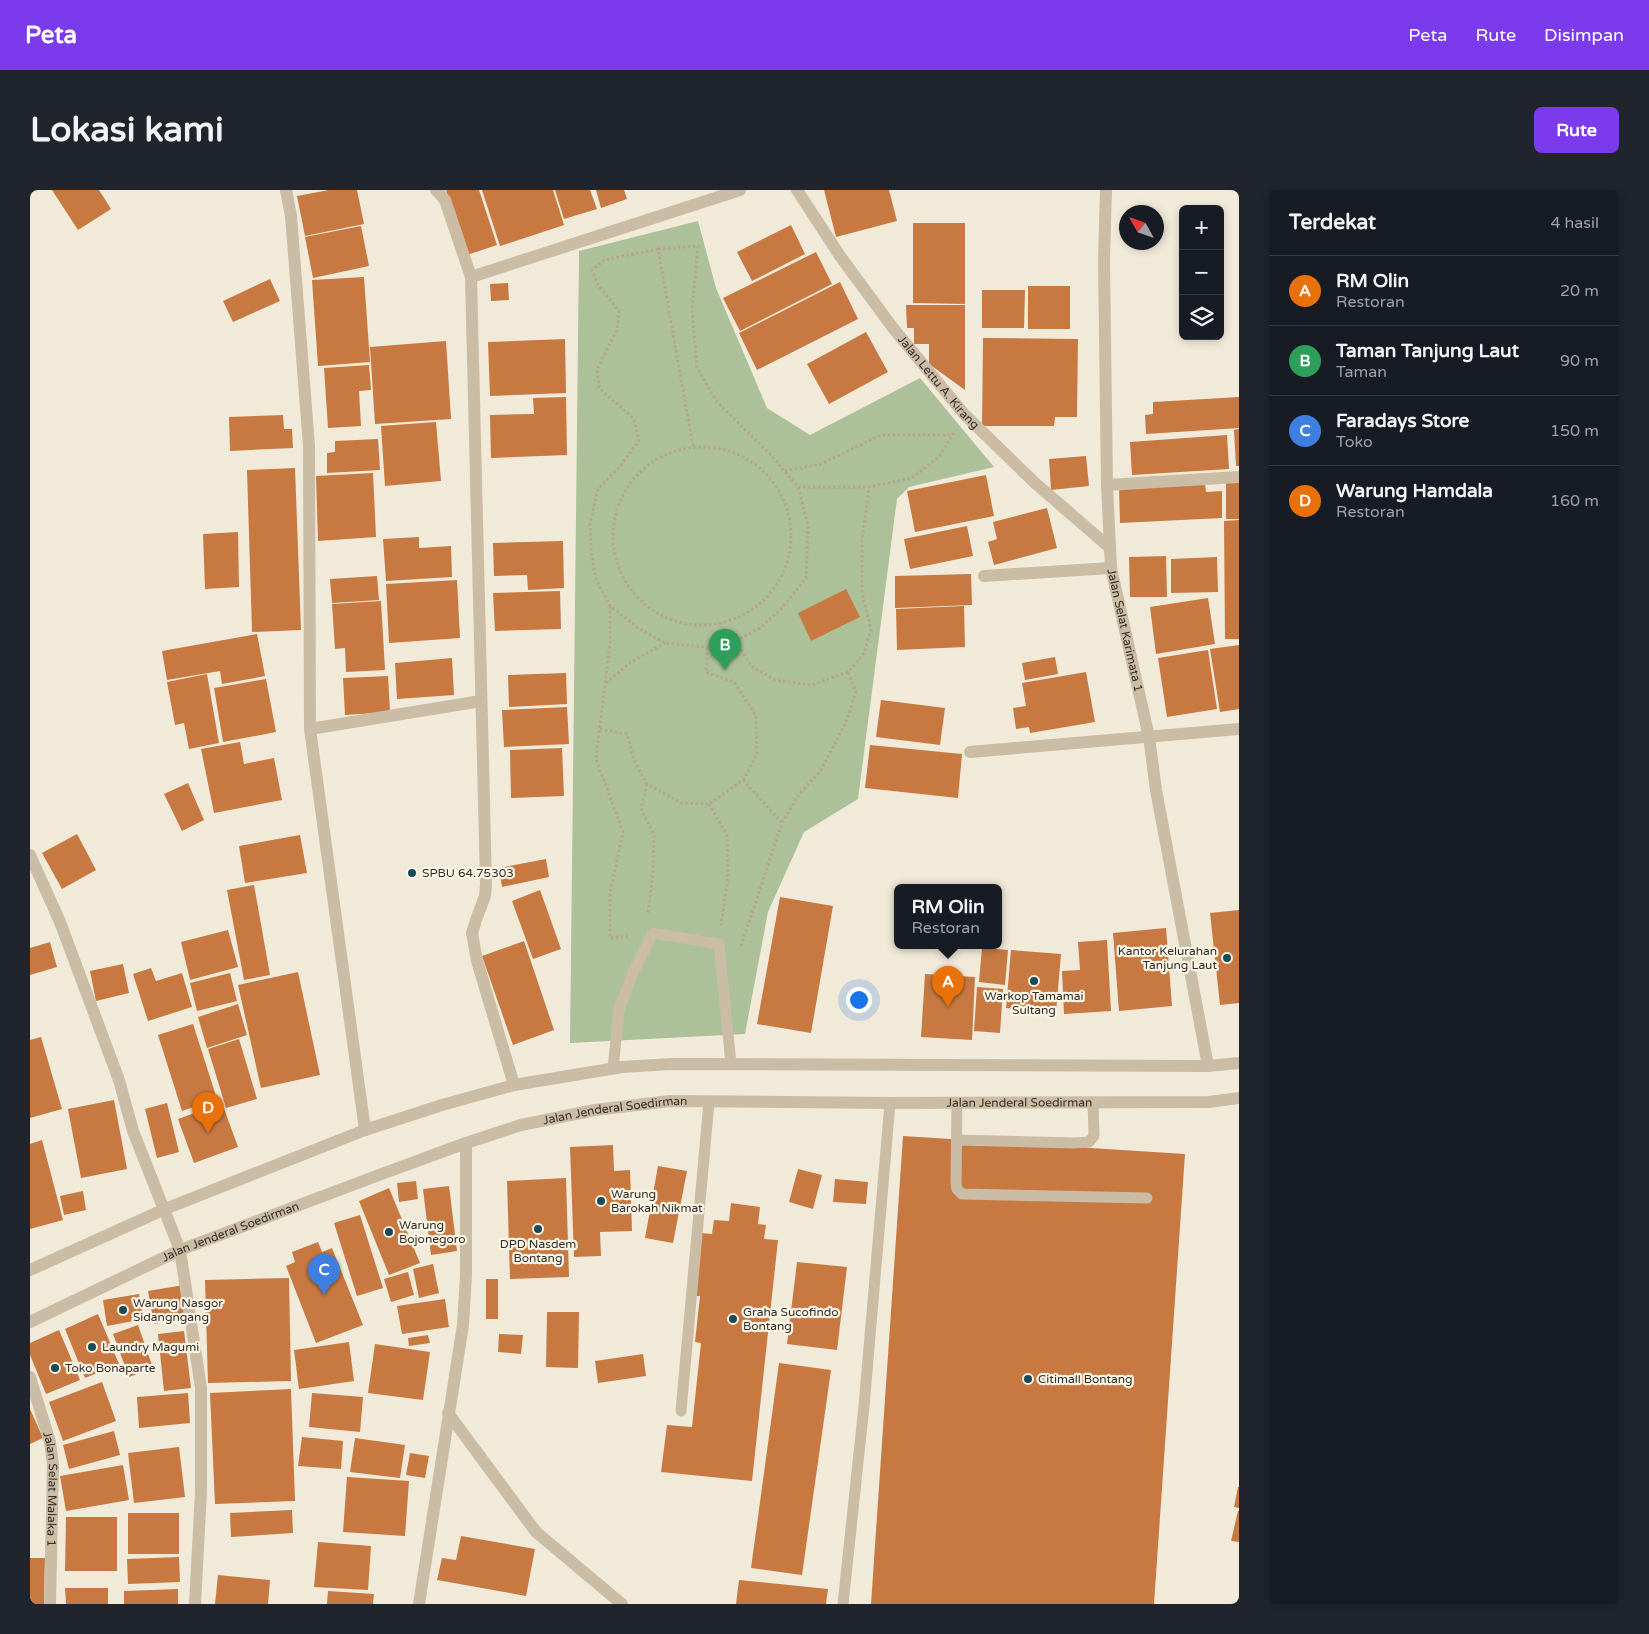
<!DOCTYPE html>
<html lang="id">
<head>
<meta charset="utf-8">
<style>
	body { margin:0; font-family:"Varela Round",sans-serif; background:#20242c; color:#f1f3f6 }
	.controls { position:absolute; right:15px; top:15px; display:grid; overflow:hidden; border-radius:8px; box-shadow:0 2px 8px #0003 }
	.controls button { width:45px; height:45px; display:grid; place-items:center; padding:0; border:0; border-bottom:1px solid #363941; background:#171b24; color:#f1f3f6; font:25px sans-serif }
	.compass { position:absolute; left:1089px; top:15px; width:45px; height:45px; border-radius:50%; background:#171b24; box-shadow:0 2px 8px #0003; rotate:310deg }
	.you { position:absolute; left:828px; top:809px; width:18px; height:18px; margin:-12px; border:4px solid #fff; border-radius:50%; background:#1a73e8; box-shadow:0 0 0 8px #1a73e833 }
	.badge { display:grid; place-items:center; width:32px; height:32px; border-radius:50%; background:#7c3aed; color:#fff; font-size:16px; font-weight:700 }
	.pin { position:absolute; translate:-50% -41px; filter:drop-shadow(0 1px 2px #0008) }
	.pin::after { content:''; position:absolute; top:26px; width:18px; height:15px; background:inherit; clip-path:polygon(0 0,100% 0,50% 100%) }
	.popup { position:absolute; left:864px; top:694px; width:108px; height:65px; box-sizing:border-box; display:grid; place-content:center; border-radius:8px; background:#171b24; filter:drop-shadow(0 1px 4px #0005); font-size:16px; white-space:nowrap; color:#9ea1a6 }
	.popup b { font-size:19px; color:#f1f3f6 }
	.popup::after { content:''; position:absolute; left:50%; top:100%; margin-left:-10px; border:10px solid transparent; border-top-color:#171b24 }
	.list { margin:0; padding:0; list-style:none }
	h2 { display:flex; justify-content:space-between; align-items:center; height:65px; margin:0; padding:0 20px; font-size:21px }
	h2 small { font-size:16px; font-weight:400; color:#9ea1a6 }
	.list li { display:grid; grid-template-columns:32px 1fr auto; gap:15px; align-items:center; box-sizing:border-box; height:70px; padding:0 20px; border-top:1px solid #363941 }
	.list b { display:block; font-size:19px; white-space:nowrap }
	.list p { margin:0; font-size:16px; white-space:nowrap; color:#9ea1a6 }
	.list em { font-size:16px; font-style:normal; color:#9ea1a6 }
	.icon { flex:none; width:28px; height:28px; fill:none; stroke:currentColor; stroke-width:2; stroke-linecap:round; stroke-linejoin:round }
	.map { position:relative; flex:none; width:1209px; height:1414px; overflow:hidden; border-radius:8px }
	header { display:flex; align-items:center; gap:30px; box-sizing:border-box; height:70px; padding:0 25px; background:#7c3aed; color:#fff }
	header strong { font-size:24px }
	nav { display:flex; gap:28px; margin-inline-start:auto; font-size:18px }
	.intro { display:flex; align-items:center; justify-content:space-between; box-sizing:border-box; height:120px; padding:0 30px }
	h1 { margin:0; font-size:35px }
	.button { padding:12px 22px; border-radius:8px; background:#7c3aed; color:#fff; font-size:18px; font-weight:700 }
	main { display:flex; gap:30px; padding:0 30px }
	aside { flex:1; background:#171b24; border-radius:8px; box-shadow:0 2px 8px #0003 }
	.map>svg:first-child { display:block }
	.green { fill:#acc199 }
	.building { fill:#c87941 }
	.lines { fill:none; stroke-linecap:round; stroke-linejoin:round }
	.path { stroke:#b5a68f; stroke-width:3; stroke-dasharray:2.5 2.5; stroke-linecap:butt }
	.service { stroke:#cabca5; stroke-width:11 }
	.minor { stroke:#cabca5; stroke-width:12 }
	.tertiary { stroke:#cabca5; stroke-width:12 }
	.poi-dot { fill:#1b4957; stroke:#f9f4e5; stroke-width:2 }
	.labels { text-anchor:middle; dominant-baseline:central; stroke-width:4.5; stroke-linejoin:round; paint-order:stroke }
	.street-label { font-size:12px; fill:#352e26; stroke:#f9f4e5 }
	.poi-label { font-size:12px; fill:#352e26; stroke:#f9f4e5; text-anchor:start }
</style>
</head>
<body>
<header>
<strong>Peta</strong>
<nav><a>Peta</a><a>Rute</a><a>Disimpan</a></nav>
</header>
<div class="intro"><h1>Lokasi kami</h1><a class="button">Rute</a></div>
<main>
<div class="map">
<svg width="1209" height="1414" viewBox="0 0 1209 1414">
	<rect width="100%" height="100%" fill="#f2ead9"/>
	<polygon class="green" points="668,31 686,98 737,218 780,245 890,188 964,277 879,297 867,309 828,609 774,642 738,722 715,844 540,853 549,61"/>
	<g class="building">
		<polygon points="22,0 69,0 81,19 48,40"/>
		<polygon points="299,0 327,0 334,34 275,46 267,6"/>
		<polygon points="416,0 449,0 467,55 437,65"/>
		<polygon points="452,0 523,0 534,35 470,56"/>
		<polygon points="525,0 560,0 567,19 534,29"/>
		<polygon points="566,0 594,0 597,9 571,18"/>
		<polygon points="794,0 859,0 867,31 806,47"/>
		<polygon points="883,33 935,33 935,114 883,113"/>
		<polygon points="761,35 775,64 722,91 707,62"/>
		<polygon points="331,36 339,76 283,88 275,47"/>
		<polygon points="786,62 802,94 710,141 693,108"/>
		<polygon points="334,87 340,172 288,176 282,90"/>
		<polygon points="240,89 250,111 203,132 193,111"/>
		<polygon points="810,92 828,129 727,180 709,143"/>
		<polygon points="478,93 479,110 461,111 460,94"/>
		<rect x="998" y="96" width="42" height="43"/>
		<polygon points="952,100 995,100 994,138 952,138"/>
		<polygon points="876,115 935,115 935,200 899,174 899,154 884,154 884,138 877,138"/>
		<polygon points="836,142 858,182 799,214 777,174"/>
		<polygon points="953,148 1048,149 1047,227 1025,227 1024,236 952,236"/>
		<polygon points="535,149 536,203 460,206 458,152"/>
		<polygon points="416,151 421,229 345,234 340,157"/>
		<polygon points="339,175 341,200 329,201 331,236 298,238 294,178"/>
		<polygon points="536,207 537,265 461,268 460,225 504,224 503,208"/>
		<polygon points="1209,207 1209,238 1116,244 1115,225 1123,224 1123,212"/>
		<polygon points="253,225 254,239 262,239 263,258 200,261 199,227"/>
		<polygon points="406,232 411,291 355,296 351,236"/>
		<polygon points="1209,239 1209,276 1206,276 1204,240"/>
		<polygon points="1197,245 1199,279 1102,285 1100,252"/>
		<polygon points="348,249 350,280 297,283 297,263 305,262 305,251"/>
		<polygon points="1056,266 1059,296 1021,300 1019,269"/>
		<polygon points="265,278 271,440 222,442 217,280"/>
		<polygon points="343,283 346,347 288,351 286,286"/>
		<polygon points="956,285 964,326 885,342 877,301"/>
		<polygon points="1209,292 1209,329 1196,329 1196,293"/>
		<polygon points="1175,293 1176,302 1192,301 1192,328 1090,333 1089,297"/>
		<polygon points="1017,318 1027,358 964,375 958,352 967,349 963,332"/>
		<polygon points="1209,330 1209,449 1195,449 1194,331"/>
		<polygon points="937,336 943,366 880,379 874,349"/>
		<polygon points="208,342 209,397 175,399 173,344"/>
		<polygon points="389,347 389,358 421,356 422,387 356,391 353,349"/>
		<polygon points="533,351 534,398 498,400 497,385 464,386 463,353"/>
		<polygon points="1136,366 1137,407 1100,407 1099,367"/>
		<polygon points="1187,367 1188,402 1141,403 1141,369"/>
		<polygon points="941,384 942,415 865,418 865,386"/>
		<polygon points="347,386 349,410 302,413 300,389"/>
		<polygon points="427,390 430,448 359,453 356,394"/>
		<polygon points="816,399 830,427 781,451 768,423"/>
		<polygon points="530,401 531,439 465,441 463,403"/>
		<polygon points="1178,408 1185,454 1126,464 1120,417"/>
		<polygon points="351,411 355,480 316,482 315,458 305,459 302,414"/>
		<polygon points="934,416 935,457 867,460 866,419"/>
		<polygon points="227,444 235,486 192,494 190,481 137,490 132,461"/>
		<polygon points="1209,455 1209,519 1190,522 1180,459"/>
		<polygon points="1178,460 1187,519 1137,527 1128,468"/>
		<polygon points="1025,467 1028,484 995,490 992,473"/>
		<polygon points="422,468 424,505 367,509 365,473"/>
		<polygon points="1056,482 1065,532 1000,543 999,537 986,539 983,518 996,516 992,493"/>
		<polygon points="536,483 537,514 479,517 478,485"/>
		<polygon points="177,484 189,553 159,559 154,533 145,535 137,492"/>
		<polygon points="358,486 360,522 315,525 313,488"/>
		<polygon points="236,489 246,542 193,552 184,498"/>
		<polygon points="851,510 915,518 910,555 846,547"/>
		<polygon points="537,517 539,554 474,557 472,520"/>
		<polygon points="210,552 214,574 244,568 252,610 184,623 171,559"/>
		<polygon points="840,555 932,564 928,608 835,598"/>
		<polygon points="532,558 534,606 481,608 480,560"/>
		<polygon points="158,593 174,630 152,641 134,604"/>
		<polygon points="47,644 66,680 32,699 12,663"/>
		<polygon points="270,645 277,683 215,693 209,656"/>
		<polygon points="516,669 519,687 472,697 469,678"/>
		<polygon points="224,695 240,785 214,790 197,700"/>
		<polygon points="510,700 531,759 503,769 482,711"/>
		<polygon points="750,707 803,716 781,843 727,834"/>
		<polygon points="1209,720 1209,813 1190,815 1180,723"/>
		<polygon points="1136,738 1142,816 1089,821 1083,743"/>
		<polygon points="198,740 208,777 160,790 151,752"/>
		<polygon points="1077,750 1081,821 1034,824 1032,781 1050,780 1048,752"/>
		<polygon points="494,751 524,840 483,855 452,766"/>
		<polygon points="20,752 27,777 0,785 0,758"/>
		<polygon points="952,758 978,760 975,795 949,792"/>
		<polygon points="981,760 1031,764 1026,822 976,818"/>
		<polygon points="93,774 99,803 66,811 60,781"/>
		<polygon points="121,778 126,791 152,783 162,817 118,831 103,784"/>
		<polygon points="268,782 290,885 231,898 208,795"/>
		<polygon points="200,783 207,811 167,821 160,793"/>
		<polygon points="895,784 945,787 942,850 891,847"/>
		<polygon points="947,797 973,799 970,843 944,841"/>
		<polygon points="208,814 217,845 177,858 168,827"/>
		<polygon points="163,834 187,909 152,921 128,845"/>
		<polygon points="11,847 32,919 0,928 0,850"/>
		<polygon points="209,849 227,909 196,918 178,859"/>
		<polygon points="84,910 97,979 51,988 38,919"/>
		<polygon points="137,913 149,962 127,968 115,919"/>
		<polygon points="192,913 208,957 164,973 148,929"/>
		<polygon points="873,946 1155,964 1124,1414 841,1414"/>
		<polygon points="12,950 33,1030 0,1039 0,954"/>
		<polygon points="583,955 584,981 600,980 602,1041 570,1042 571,1066 544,1067 540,957"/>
		<polygon points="628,976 657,981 643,1053 615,1048"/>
		<polygon points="768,979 792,985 783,1019 759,1012"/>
		<polygon points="536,988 539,1087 480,1089 477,991"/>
		<polygon points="805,989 838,992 836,1014 803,1012"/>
		<polygon points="386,991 388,1009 369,1012 367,993"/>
		<polygon points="419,996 427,1061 401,1065 393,999"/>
		<polygon points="359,998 390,1073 359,1085 329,1011"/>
		<polygon points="53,1001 56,1020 34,1025 30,1006"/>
		<polygon points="701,1013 730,1017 728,1034 736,1035 734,1049 748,1050 722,1291 631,1282 637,1235 662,1237 671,1153 665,1152 670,1106 665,1106 672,1043 682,1044 684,1030 699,1031"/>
		<polygon points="330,1025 353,1098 327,1106 304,1033"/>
		<polygon points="288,1052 292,1062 302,1058 333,1135 286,1153 256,1076 265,1072 262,1062"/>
		<polygon points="767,1072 817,1077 807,1160 757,1154"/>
		<polygon points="403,1074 409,1103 389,1108 383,1079"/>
		<polygon points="378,1082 384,1105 361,1112 354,1089"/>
		<polygon points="259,1088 261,1191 178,1193 175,1090"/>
		<rect x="456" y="1089" width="12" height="40"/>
		<polygon points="154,1095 160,1128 124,1134 118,1101"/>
		<polygon points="109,1104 114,1129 77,1136 73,1110"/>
		<polygon points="415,1109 419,1137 372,1144 367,1116"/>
		<polygon points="517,1122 549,1122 548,1178 516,1177"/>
		<polygon points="68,1124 89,1174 55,1188 35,1139"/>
		<polygon points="108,1135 123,1178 99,1187 83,1144"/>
		<polygon points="29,1140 50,1190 16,1204 0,1165 0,1153"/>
		<polygon points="154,1141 161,1198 134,1201 128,1144"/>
		<polygon points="469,1144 493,1145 491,1164 468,1162"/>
		<polygon points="398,1145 400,1153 379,1156 378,1148"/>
		<polygon points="319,1152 324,1191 269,1199 264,1160"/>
		<polygon points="345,1154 400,1162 393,1210 338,1203"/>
		<polygon points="613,1164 616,1186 568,1193 565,1171"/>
		<polygon points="749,1173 801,1180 772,1385 721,1378"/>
		<polygon points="72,1192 86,1231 33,1251 19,1212"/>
		<polygon points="261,1199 265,1311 185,1314 180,1203"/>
		<polygon points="158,1203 160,1233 109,1238 107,1207"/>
		<polygon points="282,1203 333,1207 330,1242 279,1237"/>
		<polygon points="0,1219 13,1248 0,1254"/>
		<polygon points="84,1241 90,1265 39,1279 33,1255"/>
		<polygon points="272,1247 313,1251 311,1279 268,1276"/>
		<polygon points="325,1248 375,1255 370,1288 320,1282"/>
		<polygon points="149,1257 155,1307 104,1313 98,1263"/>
		<polygon points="380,1263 399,1266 395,1288 376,1285"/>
		<polygon points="93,1275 99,1310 36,1321 30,1286"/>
		<polygon points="317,1287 379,1291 375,1346 313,1342"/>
		<polygon points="1208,1297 1209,1297 1209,1318 1204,1317"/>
		<polygon points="262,1320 263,1343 201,1347 200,1323"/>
		<polygon points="1208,1321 1209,1321 1209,1352 1201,1351"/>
		<rect x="98" y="1323" width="51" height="41"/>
		<polygon points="36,1327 87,1327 87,1381 35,1381"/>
		<polygon points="431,1346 505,1359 496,1406 407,1390 412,1368 426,1370"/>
		<polygon points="288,1352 341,1356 338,1400 284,1397"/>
		<polygon points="149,1367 150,1392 98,1394 97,1369"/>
		<polygon points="0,1368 15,1368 14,1414 0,1414"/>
		<polygon points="188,1385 240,1390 238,1414 185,1414"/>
		<polygon points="709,1390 798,1399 796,1414 706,1414"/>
		<polygon points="35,1398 78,1398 78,1414 36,1414"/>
		<polygon points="148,1399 148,1414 94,1414 94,1401"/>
		<polygon points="298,1401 344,1404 343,1414 297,1414"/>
	</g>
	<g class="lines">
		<g class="path">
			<polyline points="628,59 668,56 662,121 667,178 688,213 739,263 768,297 778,335 776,388 752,418 730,438 706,451 677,457 635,453 608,438 580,416 566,389 561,361 560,334 568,299 592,274 609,251 604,229 569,198 567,179 587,140 589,121 568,95 562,80 574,70 628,59 663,256"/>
			<circle cx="672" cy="346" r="89"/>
			<polyline points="755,281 791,274 851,245 922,245"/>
			<polyline points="768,297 839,297 882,288 909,267 924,242"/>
			<polyline points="580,416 580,454 566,569 593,642 580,704 580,748 600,746"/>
			<polyline points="706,451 721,476 745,490 782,495 818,482 833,465 841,440 832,403 832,351 839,297"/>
			<polyline points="576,493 601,472 635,453"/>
			<polyline points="570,539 597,544 604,570 617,594 651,613 679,614 713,590 727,564 726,526 704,492 676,482 677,458"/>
			<polyline points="713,590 752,633"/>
			<polyline points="617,594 611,618 624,645 623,683 618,725"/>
			<polyline points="679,614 697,645 698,686 691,736"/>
			<polyline points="711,756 752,633 770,603 790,582 816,532 826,502 818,482"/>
		</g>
		<g class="service">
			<polyline points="583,879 589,820 603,783 623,743 689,754 701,874"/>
			<polyline points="927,913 926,993 927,999 932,1004 1117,1008"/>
			<polyline points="927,950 1044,953 1059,952 1064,946 1063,912"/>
			<polyline points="651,1221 679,912"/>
			<polyline points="813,1414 834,1216 860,913"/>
		</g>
		<g class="minor">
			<polyline points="256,0 261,26 279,256 280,539 335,940"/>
			<polyline points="406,0 415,10 441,87"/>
			<path id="s1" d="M767,0l43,66 53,72 71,86 70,68 75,65"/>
			<path id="s2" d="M1076,0l-2,70 3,225 4,83 38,169 7,53 52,276"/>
			<polyline points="1077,295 1209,287"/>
			<polyline points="954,386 1081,378"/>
			<polyline points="280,539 451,511"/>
			<polyline points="940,562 1209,539"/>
			<polyline points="0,665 30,732 89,890 103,941 150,1060 171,1198 171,1302 165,1414"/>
			<path d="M484,895l-37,-124 -5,-28 4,-13 9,-24 1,-12c-6,-202 -9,-405 -15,-607l269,-87"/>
			<path id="s3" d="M0,1187l20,65 3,23 -3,139"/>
			<polyline points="418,1223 506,1342 592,1414"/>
			<polyline points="389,1414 433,1135 436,1085 436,953"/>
		</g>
		<g class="tertiary">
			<polyline points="0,1080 135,1019 335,940 412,915 484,895 592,877 642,874 1178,876 1209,873"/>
			<path id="s4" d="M0,1132l150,-72 199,-75 87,-32 55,-18 74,-15 75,-9 220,2 319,-1 30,-4"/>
		</g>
	</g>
	<g class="poi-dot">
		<circle cx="382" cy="683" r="5"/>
		<circle cx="1197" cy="768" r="5"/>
		<circle cx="1004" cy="791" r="5"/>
		<circle cx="571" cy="1011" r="5"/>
		<circle cx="508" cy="1039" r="5"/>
		<circle cx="359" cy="1042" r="5"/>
		<circle cx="93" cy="1120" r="5"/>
		<circle cx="703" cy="1129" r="5"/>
		<circle cx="62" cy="1157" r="5"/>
		<circle cx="25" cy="1178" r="5"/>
		<circle cx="998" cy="1189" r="5"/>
	</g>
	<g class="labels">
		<g class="street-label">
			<text stroke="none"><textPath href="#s1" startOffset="239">Jalan Lettu A. Kirang</textPath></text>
			<text stroke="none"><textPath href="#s2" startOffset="442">Jalan Selat Karimata 1</textPath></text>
			<text stroke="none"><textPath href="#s4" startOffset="1030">Jalan Jenderal Soedirman</textPath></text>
			<text stroke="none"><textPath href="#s4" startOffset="625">Jalan Jenderal Soedirman</textPath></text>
			<text stroke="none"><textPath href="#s4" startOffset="220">Jalan Jenderal Soedirman</textPath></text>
			<text stroke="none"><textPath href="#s3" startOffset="115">Jalan Selat Malaka 1</textPath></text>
		</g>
		<g class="poi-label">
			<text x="392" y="683">SPBU 64.75303</text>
			<text x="1187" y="761" text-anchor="end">Kantor Kelurahan<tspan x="1187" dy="14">Tanjung Laut</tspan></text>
			<text x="1004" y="806" text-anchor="middle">Warkop Tamamai<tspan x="1004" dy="14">Sultang</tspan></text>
			<text x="581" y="1004">Warung<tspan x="581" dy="14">Barokah Nikmat</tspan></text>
			<text x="369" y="1035">Warung<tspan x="369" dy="14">Bojonegoro</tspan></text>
			<text x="508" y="1054" text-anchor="middle">DPD Nasdem<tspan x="508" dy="14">Bontang</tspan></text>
			<text x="103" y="1113">Warung Nasgor<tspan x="103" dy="14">Sidangngang</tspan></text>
			<text x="713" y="1122">Graha Sucofindo<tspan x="713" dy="14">Bontang</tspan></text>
			<text x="72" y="1157">Laundry Magumi</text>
			<text x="35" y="1178">Toko Bonaparte</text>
			<text x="1008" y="1189">Citimall Bontang</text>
		</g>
	</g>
</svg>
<div class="controls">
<button>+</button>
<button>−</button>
<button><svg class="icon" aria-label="layers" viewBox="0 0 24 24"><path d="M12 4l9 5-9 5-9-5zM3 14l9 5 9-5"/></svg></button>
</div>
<svg class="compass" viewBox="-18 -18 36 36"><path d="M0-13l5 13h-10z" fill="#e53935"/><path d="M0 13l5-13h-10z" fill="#9ea1a6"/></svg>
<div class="you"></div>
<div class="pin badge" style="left:918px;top:817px;background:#e8710a">A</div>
<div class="popup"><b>RM Olin</b>Restoran</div>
<div class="pin badge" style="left:695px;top:480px;background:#2e9e5b">B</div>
<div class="pin badge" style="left:294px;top:1105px;background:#3f7fe0">C</div>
<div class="pin badge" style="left:178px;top:943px;background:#e8710a">D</div>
</div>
<aside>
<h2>Terdekat<small>4 hasil</small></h2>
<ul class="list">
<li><span class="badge" style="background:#e8710a">A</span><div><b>RM Olin</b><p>Restoran</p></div><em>20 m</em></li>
<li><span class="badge" style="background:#2e9e5b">B</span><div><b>Taman Tanjung Laut</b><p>Taman</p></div><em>90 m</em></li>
<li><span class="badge" style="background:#3f7fe0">C</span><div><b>Faradays Store</b><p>Toko</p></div><em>150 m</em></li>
<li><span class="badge" style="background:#e8710a">D</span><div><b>Warung Hamdala</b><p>Restoran</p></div><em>160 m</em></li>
</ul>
</aside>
</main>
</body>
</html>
